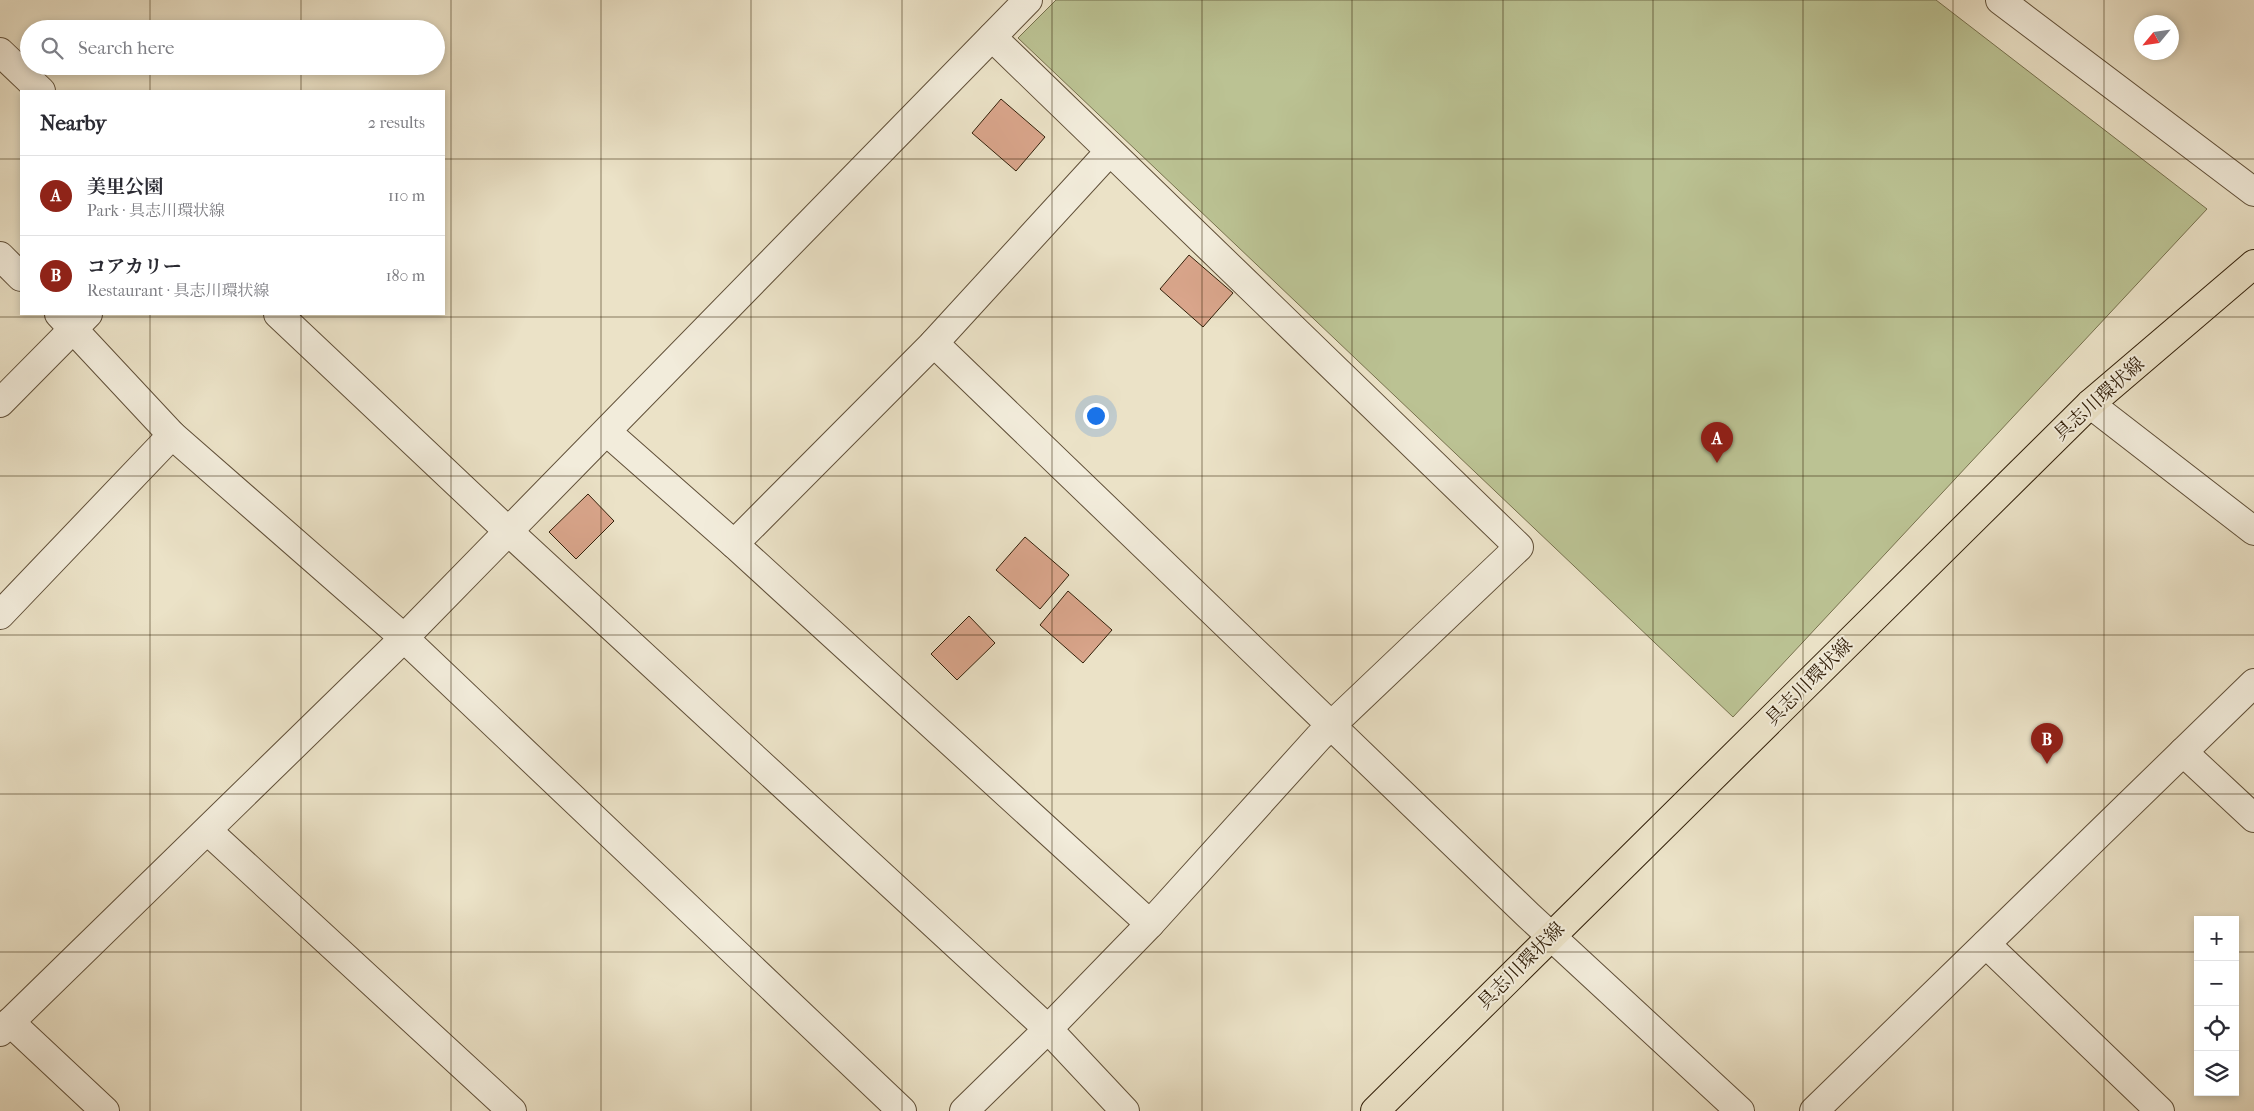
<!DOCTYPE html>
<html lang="en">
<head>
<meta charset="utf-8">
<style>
	body { margin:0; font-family:"IM FELL French Canon","Noto Serif JP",serif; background:#f2f2f3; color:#2b2b33 }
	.controls { position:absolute; right:15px; bottom:15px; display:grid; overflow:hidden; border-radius:0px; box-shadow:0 2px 8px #0003 }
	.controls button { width:45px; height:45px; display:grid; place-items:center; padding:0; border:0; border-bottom:1px solid #e1e1e2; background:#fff; color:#2b2b33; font:25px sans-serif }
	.compass { position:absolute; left:2134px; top:15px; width:45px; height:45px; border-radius:50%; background:#fff; box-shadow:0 2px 8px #0003; rotate:241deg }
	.you { position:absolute; left:1095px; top:415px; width:18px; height:18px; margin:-12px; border:4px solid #fff; border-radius:50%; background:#1a73e8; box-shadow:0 0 0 8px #1a73e833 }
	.badge { display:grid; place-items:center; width:32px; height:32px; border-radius:50%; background:#8f2418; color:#fff; font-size:16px; font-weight:700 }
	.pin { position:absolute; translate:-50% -41px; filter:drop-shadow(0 1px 2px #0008) }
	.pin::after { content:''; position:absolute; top:26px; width:18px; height:15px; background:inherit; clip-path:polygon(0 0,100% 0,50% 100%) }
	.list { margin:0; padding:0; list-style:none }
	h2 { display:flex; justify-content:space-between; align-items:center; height:65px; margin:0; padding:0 20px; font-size:21px }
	h2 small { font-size:16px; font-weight:400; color:#7c7c81 }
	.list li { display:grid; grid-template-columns:32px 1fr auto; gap:15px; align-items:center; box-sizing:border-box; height:80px; padding:0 20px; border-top:1px solid #e1e1e2 }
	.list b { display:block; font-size:19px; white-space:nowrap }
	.list p { margin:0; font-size:16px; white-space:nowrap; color:#7c7c81 }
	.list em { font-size:16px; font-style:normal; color:#7c7c81 }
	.icon { flex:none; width:28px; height:28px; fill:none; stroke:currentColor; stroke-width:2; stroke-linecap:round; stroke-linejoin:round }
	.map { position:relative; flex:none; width:2254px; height:1111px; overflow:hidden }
	.search { position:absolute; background:#fff; box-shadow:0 2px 8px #0003; left:20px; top:20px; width:425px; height:55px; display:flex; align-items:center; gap:12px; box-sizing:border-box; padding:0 18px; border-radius:28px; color:#7c7c81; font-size:19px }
	.panel { position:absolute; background:#fff; box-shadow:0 2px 8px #0003; left:20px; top:90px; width:425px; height:225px; border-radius:0px }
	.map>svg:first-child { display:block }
	.green { fill:#bbc293; stroke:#77714e }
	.building { fill:#d9a58b; stroke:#33200a }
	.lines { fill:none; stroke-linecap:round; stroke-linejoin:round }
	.minor-casing { stroke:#615039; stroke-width:30 }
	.major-casing { stroke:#33200a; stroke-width:30 }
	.minor { stroke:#f2ecdb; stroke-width:28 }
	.major { stroke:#ebe2c7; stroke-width:28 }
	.grid { fill:none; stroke:#33200a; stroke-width:1; stroke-opacity:0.55 }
	.labels { text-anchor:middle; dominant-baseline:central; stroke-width:4; stroke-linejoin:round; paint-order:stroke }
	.street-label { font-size:19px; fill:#33200a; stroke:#f2ecdb }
</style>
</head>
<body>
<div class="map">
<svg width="2254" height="1111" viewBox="0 0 2254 1111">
	<rect width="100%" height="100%" fill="#ebe2c7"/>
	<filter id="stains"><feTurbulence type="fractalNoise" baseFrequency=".004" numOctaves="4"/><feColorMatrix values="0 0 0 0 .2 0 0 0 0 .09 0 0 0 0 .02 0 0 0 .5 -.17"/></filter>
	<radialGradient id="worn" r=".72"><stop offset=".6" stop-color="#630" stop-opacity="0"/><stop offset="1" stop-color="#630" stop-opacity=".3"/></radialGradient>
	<polygon class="green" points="1056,0 1936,0 2207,209 1733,717 1018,38"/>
	<g class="building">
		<polygon points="1001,99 1045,137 1016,171 972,133"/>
		<polygon points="1189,255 1233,293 1203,327 1160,289"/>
		<polygon points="588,494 614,521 576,559 549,532"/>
		<polygon points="1025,537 1069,575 1040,609 996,570"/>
		<polygon points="1068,591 1112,630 1083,663 1040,625"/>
		<polygon points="969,616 995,643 957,680 931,654"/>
	</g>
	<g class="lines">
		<defs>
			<g id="minor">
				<polyline points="2000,0 2254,192"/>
				<polyline points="992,37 1519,547 1319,737 1150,924 734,544 934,343 1110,151"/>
				<polyline points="0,52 41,91"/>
				<polyline points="0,256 21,277"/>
				<polyline points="59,314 172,435"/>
				<polyline points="278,314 509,532 1048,1029 1125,1111"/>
				<polyline points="934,343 1528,915 1740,1111"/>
				<polyline points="0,403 88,314"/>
				<polyline points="2090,404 2254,531"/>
				<polyline points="607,432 734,544"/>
				<polyline points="0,615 172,435 404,638 902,1111"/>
				<polyline points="2183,752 2254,818"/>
				<polyline points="208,831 512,1111"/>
				<polyline points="1986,944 2160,1111"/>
				<polyline points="10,1022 105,1111"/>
				<polyline points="0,1032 404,638 1028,0"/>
				<polyline points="964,1111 1048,1029 1150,924"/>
				<polyline points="1814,1111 2254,683"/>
			</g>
			<polyline id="major" points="1375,1111 2090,404 2254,264"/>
		</defs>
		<use href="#minor" class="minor-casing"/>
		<use href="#major" class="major-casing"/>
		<use href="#minor" class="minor"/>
		<use href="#major" class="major"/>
	</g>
	<path class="grid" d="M150,0v29M301,0v29M451,0v1111M601,0v1111M751,0v1111M902,0v1111M1052,0v1111M1202,0v1111M1352,0v1111M1503,0v1111M1653,0v1111M1803,0v1111M1953,0v1111M2104,0v1111M150,66v25M301,66v25M0,159h21M444,159h1810M150,314v797M301,314v797M0,317h2254M0,476h2254M0,635h2254M0,794h2254M0,952h2198M2235,952h19"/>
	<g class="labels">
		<g class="street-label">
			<text transform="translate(2099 399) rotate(-42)">具志川環状線</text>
			<text transform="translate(1809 682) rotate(-45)">具志川環状線</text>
			<text transform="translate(1521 966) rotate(-45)">具志川環状線</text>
		</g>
	</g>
	<rect width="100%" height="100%" filter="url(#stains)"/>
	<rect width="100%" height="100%" fill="url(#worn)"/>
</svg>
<div class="controls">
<button>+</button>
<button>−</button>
<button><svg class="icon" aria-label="locate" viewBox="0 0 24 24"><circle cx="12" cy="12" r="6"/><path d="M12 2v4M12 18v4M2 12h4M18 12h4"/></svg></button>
<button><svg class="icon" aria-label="layers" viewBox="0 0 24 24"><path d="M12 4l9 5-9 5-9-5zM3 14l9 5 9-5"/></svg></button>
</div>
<svg class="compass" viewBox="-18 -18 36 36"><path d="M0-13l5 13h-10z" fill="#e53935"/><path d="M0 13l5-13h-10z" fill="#7c7c81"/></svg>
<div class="you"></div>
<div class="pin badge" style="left:1717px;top:463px">A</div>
<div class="pin badge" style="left:2047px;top:764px">B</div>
<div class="search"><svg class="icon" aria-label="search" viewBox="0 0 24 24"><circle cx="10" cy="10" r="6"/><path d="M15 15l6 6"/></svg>Search here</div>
<section class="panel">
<h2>Nearby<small>2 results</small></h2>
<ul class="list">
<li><span class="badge">A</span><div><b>美里公園</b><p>Park · 具志川環状線</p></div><em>110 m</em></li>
<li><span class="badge">B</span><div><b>コアカリー</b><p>Restaurant · 具志川環状線</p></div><em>180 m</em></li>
</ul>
</section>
</div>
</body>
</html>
